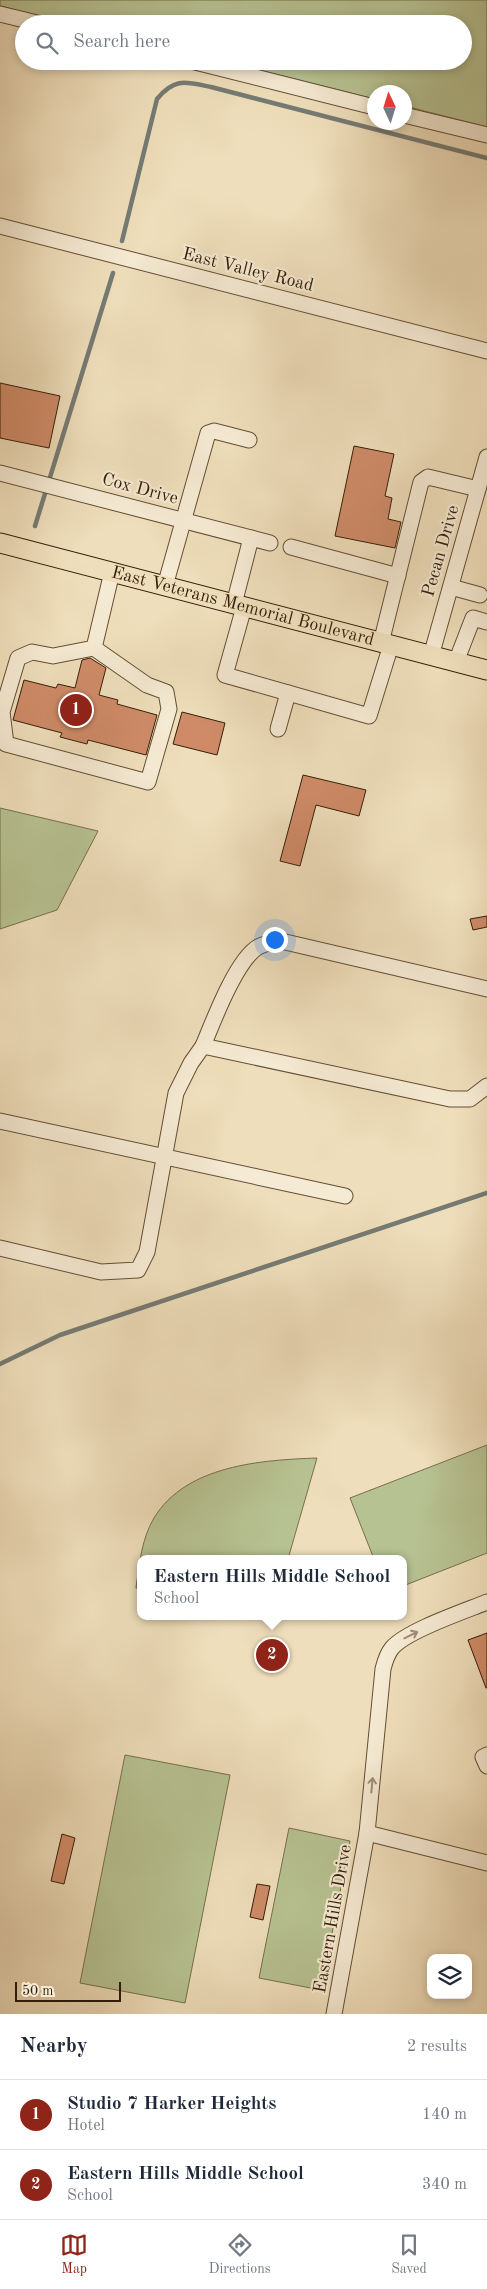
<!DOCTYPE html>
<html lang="en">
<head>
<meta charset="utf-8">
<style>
	body { margin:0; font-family:"Old Standard TT",serif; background:#f2f2f3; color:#1f2937 }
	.controls { position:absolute; right:15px; bottom:15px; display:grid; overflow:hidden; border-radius:10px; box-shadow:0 2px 8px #0003 }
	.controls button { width:45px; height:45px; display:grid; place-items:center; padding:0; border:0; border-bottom:1px solid #e0e1e3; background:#fff; color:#1f2937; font:25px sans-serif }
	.compass { position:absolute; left:367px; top:85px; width:45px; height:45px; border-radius:50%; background:#fff; box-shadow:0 2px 8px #0003; rotate:356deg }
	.scale { position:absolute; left:15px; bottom:12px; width:106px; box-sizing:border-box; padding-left:5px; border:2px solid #351e07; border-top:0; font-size:14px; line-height:18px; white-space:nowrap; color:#351e07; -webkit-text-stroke:4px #f5ead3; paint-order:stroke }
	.you { position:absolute; left:274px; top:939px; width:18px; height:18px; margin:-12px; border:4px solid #fff; border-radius:50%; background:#1a73e8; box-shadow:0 0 0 8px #1a73e833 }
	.badge { display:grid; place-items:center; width:32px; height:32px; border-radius:50%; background:#8f2418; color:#fff; font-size:16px; font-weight:700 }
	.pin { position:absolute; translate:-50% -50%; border:2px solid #fff; box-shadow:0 1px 5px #0006 }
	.popup { position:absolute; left:137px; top:1555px; width:270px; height:65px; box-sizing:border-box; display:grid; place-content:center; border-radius:10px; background:#fff; filter:drop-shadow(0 1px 4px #0005); font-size:16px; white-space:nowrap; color:#747a83 }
	.popup b { font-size:19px; color:#1f2937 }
	.popup::after { content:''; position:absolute; left:50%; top:100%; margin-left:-10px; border:10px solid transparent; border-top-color:#fff }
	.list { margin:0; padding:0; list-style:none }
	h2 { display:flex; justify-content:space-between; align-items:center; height:65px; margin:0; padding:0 20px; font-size:21px }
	h2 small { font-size:16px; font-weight:400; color:#747a83 }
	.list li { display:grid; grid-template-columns:32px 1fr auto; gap:15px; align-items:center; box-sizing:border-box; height:70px; padding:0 20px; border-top:1px solid #e0e1e3 }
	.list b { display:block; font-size:19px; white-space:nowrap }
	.list p { margin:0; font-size:16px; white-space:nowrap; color:#747a83 }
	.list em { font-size:16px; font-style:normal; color:#747a83 }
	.icon { flex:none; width:28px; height:28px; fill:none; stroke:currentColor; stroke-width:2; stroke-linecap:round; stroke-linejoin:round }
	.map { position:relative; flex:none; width:487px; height:2014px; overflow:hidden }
	.search { position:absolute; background:#fff; box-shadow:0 2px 8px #0003; left:15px; right:15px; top:15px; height:55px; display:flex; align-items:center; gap:12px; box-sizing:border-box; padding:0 18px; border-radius:28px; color:#747a83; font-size:19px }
	.sheet { height:205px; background:#fff }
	nav { display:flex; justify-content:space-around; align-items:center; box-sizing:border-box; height:70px; border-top:1px solid #e0e1e3; background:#fff; font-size:14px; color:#747a83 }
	nav a { display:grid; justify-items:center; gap:2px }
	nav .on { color:#8f2418 }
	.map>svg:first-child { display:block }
	.green { fill:#b7c292; stroke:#76704c }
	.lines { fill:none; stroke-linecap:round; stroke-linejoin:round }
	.stream { stroke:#757b74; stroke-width:4.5 }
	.building { fill:#cf8b68; stroke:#351e07 }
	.minor-casing { stroke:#644e34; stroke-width:17 }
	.major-casing { stroke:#351e07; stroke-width:21 }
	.minor { stroke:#f5ead3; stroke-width:15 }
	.major { stroke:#efdebb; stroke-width:19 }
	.oneway { stroke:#9f8e77 }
	.labels { text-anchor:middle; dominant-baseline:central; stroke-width:4.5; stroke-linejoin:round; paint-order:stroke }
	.street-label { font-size:18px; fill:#351e07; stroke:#f5ead3 }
</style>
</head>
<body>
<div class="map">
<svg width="487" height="2014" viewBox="0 0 487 2014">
	<rect width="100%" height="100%" fill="#efdebb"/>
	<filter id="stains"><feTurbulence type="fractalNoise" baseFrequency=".004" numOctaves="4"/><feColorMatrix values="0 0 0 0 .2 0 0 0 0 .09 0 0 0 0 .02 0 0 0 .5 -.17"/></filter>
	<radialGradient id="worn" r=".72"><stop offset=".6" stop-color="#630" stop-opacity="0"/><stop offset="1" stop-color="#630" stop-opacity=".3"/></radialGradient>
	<g class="green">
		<polygon points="0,0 487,0 487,127 405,106 404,92 374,92 374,99 223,61 463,61 463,24 71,24 0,6"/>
		<polygon points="0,808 98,831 57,910 0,929"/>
		<polygon points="487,1445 487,1553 403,1586 403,1559 374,1559 350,1498"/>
		<path d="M317,1458l-29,101h-147v30l-5,-1c3,-24 6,-50 18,-70 32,-53 108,-58 163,-60z"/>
		<polygon points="125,1755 230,1775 185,2003 80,1983"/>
		<polygon points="289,1828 350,1841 321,1990 259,1978"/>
	</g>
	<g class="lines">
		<g class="stream">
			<path d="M122,241l35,-142c18,-22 29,-17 54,-12l276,71"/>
			<polyline points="35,526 113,273"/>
			<polyline points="0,1364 60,1335 487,1193"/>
		</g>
	</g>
	<g class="building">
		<polygon points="0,383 60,396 49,448 0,438"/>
		<polygon points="354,446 394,454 385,496 392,498 388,519 401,522 395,548 335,536"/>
		<polygon points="90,658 106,668 99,695 118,700 117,704 157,715 146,755 88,740 87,744 60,737 62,733 13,720 24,680 56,688 58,684 75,688 82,660"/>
		<polygon points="182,712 225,723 217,755 173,744"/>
		<polygon points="303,775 366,790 359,816 316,805 300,866 280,861"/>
		<polygon points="487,916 487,927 473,930 470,919"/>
		<polygon points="487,1633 487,1688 486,1688 468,1640"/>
		<polygon points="62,1834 75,1838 64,1884 51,1881"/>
		<polygon points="257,1884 270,1886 263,1920 250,1917"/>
	</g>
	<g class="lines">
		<defs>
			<g id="minor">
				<polyline points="0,14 41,24"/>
				<polyline points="191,61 374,107"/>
				<polyline points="404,115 487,135"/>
				<polyline points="0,226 487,351"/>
				<polyline points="0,473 270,543"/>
				<polyline points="291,547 398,576"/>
				<polyline points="165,586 208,433 214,431 249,440"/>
				<polyline points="451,587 480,595"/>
				<polyline points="234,604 251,538"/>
				<polyline points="244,607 225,675 369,716 391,645"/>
				<polyline points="381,643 421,482 428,477 478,489"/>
				<polyline points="94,648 53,656 32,652 18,658 2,712 6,744 148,782 169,709 166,692 147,685 94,648 112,572"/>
				<polyline points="431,656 487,457"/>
				<polyline points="456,662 473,618 487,622"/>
				<polyline points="278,729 288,693"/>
				<path d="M203,1046c10,-24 33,-86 55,-99 7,-4 15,-5 23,-6l206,48"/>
				<polyline points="0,1121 345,1196"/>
				<polyline points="0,1248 101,1272 138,1270 147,1252 176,1093 191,1063 203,1046 450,1099 470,1099 487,1086"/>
				<polyline points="487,1755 483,1757 487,1766"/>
				<path d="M367,1833l16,-164c2,-8 4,-15 9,-21 14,-17 73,-37 95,-46"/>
				<polyline points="334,2014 367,1833 487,1863"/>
			</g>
			<g id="major">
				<path id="s1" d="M0,543l487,127"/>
			</g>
		</defs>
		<use href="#minor" class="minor-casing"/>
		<use href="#major" class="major-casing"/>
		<use href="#minor" class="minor"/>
		<use href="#major" class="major"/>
	</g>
	<defs><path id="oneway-shaft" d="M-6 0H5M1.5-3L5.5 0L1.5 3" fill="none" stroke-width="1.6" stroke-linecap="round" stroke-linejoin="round" transform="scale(1.25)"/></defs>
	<g class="oneway">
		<use href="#oneway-shaft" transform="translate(411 1635) rotate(-26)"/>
		<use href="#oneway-shaft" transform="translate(372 1785) rotate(-85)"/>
	</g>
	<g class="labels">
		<g class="street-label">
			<text transform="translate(248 270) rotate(14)">East Valley Road</text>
			<text transform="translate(140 489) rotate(15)">Cox Drive</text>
			<text transform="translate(441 551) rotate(-74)">Pecan Drive</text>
			<text stroke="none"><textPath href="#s1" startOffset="251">East Veterans Memorial Boulevard</textPath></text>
			<text transform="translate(333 1919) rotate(-80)">Eastern Hills Drive</text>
		</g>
	</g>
	<rect width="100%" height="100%" filter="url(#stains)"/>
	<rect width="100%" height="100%" fill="url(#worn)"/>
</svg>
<div class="controls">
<button><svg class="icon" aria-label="layers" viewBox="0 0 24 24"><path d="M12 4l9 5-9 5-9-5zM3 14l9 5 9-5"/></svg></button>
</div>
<svg class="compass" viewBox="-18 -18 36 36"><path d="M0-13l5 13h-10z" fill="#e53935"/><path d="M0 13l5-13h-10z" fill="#747a83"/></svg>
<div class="scale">50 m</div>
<div class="you"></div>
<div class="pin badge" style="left:76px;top:710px">1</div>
<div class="pin badge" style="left:272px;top:1655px">2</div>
<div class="popup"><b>Eastern Hills Middle School</b>School</div>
<div class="search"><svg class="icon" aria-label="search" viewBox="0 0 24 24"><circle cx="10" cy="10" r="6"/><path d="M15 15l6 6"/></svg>Search here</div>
</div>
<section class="sheet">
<h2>Nearby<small>2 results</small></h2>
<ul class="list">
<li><span class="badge">1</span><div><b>Studio 7 Harker Heights</b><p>Hotel</p></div><em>140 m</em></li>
<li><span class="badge">2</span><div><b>Eastern Hills Middle School</b><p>School</p></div><em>340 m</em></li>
</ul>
</section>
<nav>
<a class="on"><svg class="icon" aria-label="map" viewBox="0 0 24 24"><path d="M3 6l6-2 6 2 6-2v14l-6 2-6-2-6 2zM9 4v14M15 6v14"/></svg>Map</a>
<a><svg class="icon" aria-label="directions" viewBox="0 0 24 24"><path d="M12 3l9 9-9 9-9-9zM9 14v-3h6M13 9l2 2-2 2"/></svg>Directions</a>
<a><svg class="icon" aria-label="saved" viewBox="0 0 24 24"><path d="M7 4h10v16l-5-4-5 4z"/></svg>Saved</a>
</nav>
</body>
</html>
